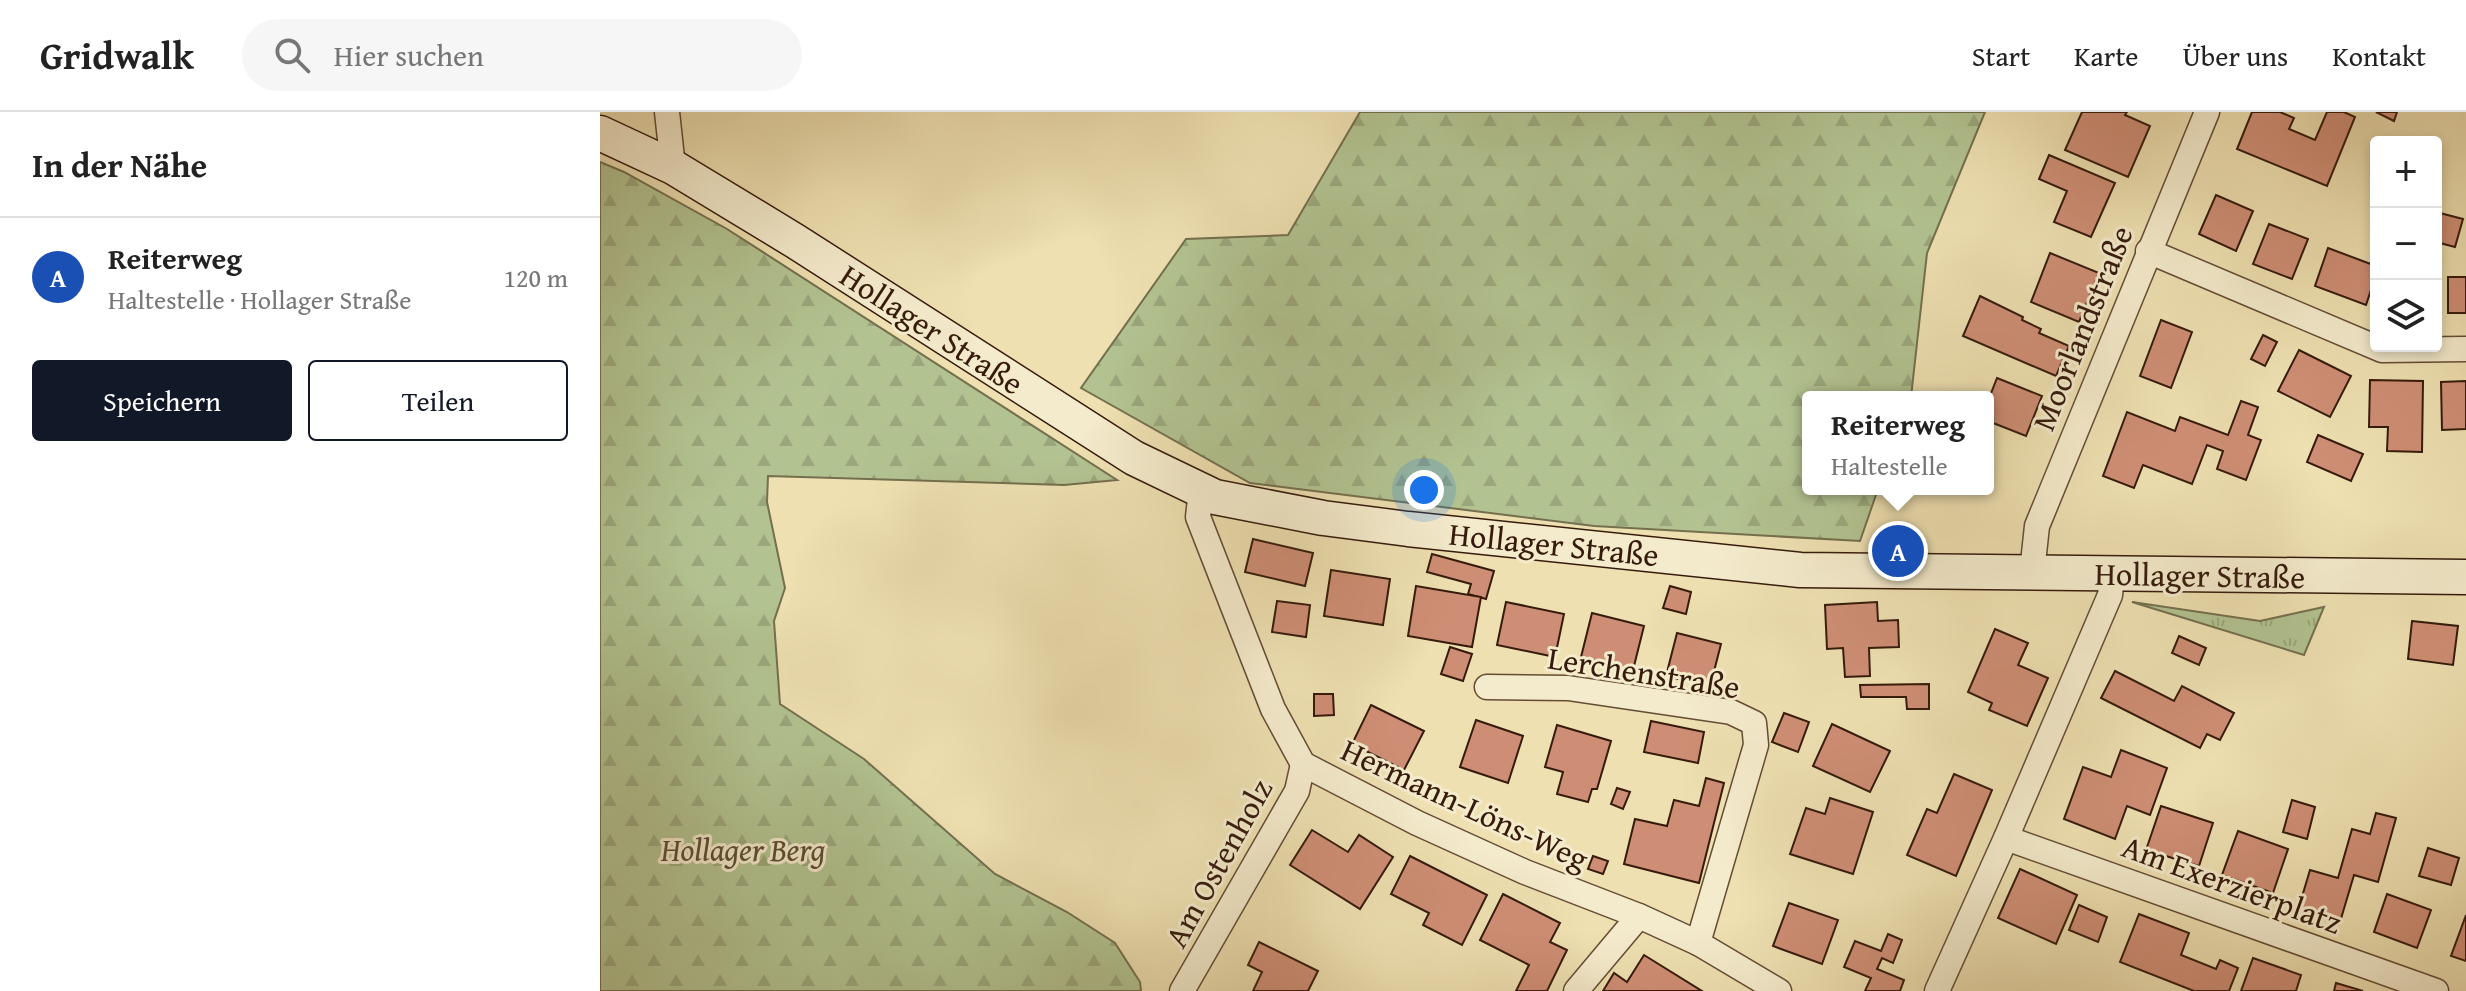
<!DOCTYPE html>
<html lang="de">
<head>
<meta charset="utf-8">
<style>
	body { margin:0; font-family:"Gentium Book Plus",serif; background:#f6f6f6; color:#222 }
	.controls { position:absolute; right:24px; top:24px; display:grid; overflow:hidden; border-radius:8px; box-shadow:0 4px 12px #0003 }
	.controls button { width:72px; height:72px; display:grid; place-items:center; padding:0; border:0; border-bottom:2px solid #e0e0e0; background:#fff; color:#222; font:40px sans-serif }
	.you { position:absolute; left:824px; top:378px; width:28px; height:28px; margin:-20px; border:6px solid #fff; border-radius:50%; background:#1a73e8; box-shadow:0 0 0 12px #1a73e833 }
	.badge { display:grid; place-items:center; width:52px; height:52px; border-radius:50%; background:#111827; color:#fff; font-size:26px; font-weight:700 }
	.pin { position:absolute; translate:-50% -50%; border:4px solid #fff; box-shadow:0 2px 8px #0006 }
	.popup { position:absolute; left:1202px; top:279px; width:192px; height:104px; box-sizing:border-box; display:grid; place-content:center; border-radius:8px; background:#fff; filter:drop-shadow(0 2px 6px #0005); font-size:26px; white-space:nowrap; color:#767676 }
	.popup b { font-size:30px; color:#222 }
	.popup::after { content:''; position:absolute; left:50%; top:100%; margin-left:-16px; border:16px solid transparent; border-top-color:#fff }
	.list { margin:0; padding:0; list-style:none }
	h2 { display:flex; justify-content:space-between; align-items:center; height:104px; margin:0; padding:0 32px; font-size:34px }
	h2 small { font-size:26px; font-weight:400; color:#767676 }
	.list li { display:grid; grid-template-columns:52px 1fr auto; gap:24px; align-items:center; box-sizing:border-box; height:120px; padding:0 32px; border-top:2px solid #e0e0e0 }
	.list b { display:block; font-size:30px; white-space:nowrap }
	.list p { margin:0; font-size:26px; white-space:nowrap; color:#767676 }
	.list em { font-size:26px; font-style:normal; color:#767676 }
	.actions { display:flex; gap:16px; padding:24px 32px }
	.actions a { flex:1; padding:18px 0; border:2px solid #111827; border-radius:8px; text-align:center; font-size:28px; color:#111827 }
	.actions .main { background:#111827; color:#fff }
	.icon { flex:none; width:44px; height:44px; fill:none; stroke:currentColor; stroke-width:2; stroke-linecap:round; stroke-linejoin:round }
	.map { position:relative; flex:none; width:1866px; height:879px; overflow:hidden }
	header { display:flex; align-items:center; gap:48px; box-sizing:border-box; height:112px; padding:0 40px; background:#fff; border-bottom:2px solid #e0e0e0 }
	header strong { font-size:38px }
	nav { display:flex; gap:44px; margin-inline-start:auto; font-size:28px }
	.search { width:560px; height:72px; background:#f6f6f6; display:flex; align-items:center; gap:20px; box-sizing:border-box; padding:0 28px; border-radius:44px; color:#767676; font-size:30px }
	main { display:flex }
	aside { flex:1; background:#fff }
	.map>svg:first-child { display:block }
	.grass { fill:url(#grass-tufts); stroke:#746f4e; stroke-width:2 }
	.forest { fill:url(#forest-firs); stroke:#746f4e; stroke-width:2 }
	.building { fill:#ce8e75; stroke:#361b0c; stroke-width:2 }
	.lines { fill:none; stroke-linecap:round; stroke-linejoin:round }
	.street-casing { stroke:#644c35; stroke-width:27 }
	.secondary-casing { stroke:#361b0c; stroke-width:37 }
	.street { stroke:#f4ebcc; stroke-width:24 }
	.secondary { stroke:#f4ebcc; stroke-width:34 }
	.labels { text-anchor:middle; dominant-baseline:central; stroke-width:6; stroke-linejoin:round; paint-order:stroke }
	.street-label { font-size:32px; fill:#361b0c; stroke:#f4ebcc }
	.park-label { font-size:32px; font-style:italic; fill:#5b4d34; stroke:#f4ebcc }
</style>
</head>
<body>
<header>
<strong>Gridwalk</strong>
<div class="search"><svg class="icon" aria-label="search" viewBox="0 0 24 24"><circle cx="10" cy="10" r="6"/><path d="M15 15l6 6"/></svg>Hier suchen</div>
<nav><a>Start</a><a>Karte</a><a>Über uns</a><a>Kontakt</a></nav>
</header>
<main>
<aside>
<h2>In der Nähe<small></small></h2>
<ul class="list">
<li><span class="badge" style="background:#1a4fb4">A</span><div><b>Reiterweg</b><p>Haltestelle · Hollager Straße</p></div><em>120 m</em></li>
</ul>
<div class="actions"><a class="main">Speichern</a><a>Teilen</a></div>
</aside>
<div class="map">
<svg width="1866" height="879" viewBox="0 0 1866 879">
	<defs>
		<pattern id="grass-tufts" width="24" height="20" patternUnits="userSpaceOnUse" patternTransform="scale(2)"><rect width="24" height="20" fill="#b2c391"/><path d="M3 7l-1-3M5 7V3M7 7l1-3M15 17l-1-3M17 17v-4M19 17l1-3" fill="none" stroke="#9aa77c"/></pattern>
		<pattern id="forest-firs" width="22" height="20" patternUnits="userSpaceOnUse" patternTransform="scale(2)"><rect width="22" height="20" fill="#b2c391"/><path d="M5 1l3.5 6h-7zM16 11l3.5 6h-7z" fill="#9aa77c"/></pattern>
	</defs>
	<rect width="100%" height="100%" fill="#eee0b1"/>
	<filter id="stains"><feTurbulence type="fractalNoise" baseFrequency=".0025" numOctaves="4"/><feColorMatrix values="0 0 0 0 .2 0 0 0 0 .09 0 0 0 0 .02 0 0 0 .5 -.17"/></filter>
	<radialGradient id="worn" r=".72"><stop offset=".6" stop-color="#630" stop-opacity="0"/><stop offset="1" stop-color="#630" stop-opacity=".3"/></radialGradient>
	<polygon class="grass" points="1532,490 1660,509 1724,495 1704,543"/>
	<g class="forest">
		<polygon points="760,0 1385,0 1327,141 1311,285 1208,285 1208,377 1278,377 1260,429 994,414 650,371 481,276 586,127 688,123"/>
		<polygon points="0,50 24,60 127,117 517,368 464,373 168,364 167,390 185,476 174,509 180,592 264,647 395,762 467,800 515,831 540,870 541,879 0,879"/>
	</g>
	<g class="building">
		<polygon points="1482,0 1527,0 1525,3 1550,14 1528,65 1465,38"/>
		<polygon points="1652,0 1680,0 1694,6 1689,17 1715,28 1727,0 1744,0 1755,5 1727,74 1637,37"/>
		<polygon points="1776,0 1797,0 1794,9"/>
		<polygon points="1449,43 1515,71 1491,125 1454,110 1467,79 1439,67"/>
		<polygon points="1616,83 1653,99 1636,139 1599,122"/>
		<polygon points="1836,100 1863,107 1855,135 1836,130"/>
		<polygon points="1669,112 1708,127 1692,167 1653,152"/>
		<polygon points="1728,136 1776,154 1776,163 1766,193 1715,174"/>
		<polygon points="1450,141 1499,161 1479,210 1431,190"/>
		<rect x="1848" y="165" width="18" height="36"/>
		<polygon points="1380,184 1423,205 1422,208 1441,217 1439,221 1469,234 1456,264 1363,224"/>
		<polygon points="1561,208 1592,220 1571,276 1540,264"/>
		<polygon points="1663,223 1677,230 1665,254 1651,247"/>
		<polygon points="1699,238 1751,264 1730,305 1678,279"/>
		<polygon points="1397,266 1442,284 1426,324 1388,309 1388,289"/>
		<polygon points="1770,268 1823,269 1822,340 1787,339 1788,315 1769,315"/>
		<polygon points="1866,269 1866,317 1842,318 1841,270"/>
		<polygon points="1641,289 1658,295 1648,323 1661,328 1646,368 1617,357 1623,339 1607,333 1592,372 1543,353 1534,376 1503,364 1527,300 1575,319 1580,305 1628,323"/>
		<polygon points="1718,323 1763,342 1751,369 1707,350"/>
		<polygon points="653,427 713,441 705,474 645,460"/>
		<polygon points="832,442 894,459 886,487 868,482 871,472 827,460"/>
		<polygon points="731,458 790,467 783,513 724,504"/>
		<polygon points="816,474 881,485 872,535 808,524"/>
		<polygon points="1070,474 1091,480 1086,502 1063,496"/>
		<polygon points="677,489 710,493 706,525 672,520"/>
		<polygon points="906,490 964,502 955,545 897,533"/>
		<polygon points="1277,490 1278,509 1298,508 1299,535 1269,536 1270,564 1245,565 1243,536 1227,537 1225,493"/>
		<polygon points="992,501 1044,514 1033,558 981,545"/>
		<polygon points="1812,509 1858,514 1853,553 1808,547"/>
		<polygon points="1395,517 1428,531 1418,553 1448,566 1427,614 1389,598 1392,591 1368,580"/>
		<polygon points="1077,521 1121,532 1110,575 1066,564"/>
		<polygon points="1579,524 1606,536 1599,553 1572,541"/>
		<polygon points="850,535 872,542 863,569 841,562"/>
		<polygon points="1515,559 1574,589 1582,574 1634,601 1620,628 1607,622 1600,636 1501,586"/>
		<polygon points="1329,572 1329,597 1307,597 1306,585 1261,585 1260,573"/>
		<polygon points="714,582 733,582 734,603 714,604"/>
		<polygon points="771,593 824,619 804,658 752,632"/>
		<polygon points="1184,601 1209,610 1198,640 1172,630"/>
		<polygon points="876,608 923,624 908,671 860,655"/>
		<polygon points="1051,609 1104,620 1098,651 1044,640"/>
		<polygon points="1232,612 1290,639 1270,680 1213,654"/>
		<polygon points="957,613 1011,629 997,677 992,677 988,690 957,682 963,660 945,655"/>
		<polygon points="1521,638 1567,656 1550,703 1527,694 1515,727 1464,707 1483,655 1511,665"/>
		<polygon points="1354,662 1392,678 1356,764 1307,743 1327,697 1337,701"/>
		<polygon points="1106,666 1124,671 1099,771 1024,752 1035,707 1067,714 1074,688 1099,694"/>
		<polygon points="1017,676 1030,680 1023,697 1011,692"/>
		<polygon points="1230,686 1273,700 1253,762 1190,742 1206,696 1225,702"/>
		<polygon points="1692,688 1715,695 1707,727 1683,720"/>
		<polygon points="1561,694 1613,711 1599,754 1546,738"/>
		<polygon points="1776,701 1796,706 1778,770 1754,763 1740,810 1698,798 1710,758 1738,766 1752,717 1770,722"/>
		<polygon points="712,718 748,740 759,723 793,745 760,797 690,753"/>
		<polygon points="1638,719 1688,737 1673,781 1622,763"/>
		<polygon points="1828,736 1859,746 1851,773 1819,764"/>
		<polygon points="810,744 887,783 862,833 823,813 829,801 791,782"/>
		<polygon points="993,744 1008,749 1003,762 988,757"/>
		<polygon points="1420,757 1477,783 1456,832 1398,806"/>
		<polygon points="903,782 960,811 950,830 967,838 947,879 916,879 929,853 880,828"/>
		<polygon points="1787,782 1831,798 1817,836 1774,820"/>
		<polygon points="1189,791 1238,808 1222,852 1173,834"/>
		<polygon points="1479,793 1507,805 1498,830 1469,818"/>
		<polygon points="1539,802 1589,821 1581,843 1616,857 1620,848 1638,856 1629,879 1594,879 1520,850"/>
		<polygon points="1866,803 1866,849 1851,844"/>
		<polygon points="1288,822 1302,828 1293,851 1282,846 1277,857 1304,868 1300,879 1265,879 1271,866 1244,855 1255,829 1281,839"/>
		<polygon points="659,830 718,859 708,879 653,879 662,860 648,853"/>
		<polygon points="1044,843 1102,879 1003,879 1014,861 1027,870"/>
		<polygon points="1653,846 1701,863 1696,879 1641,879"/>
		<polygon points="1736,871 1763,879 1734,879"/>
	</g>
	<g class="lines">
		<defs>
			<g id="street">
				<polyline points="67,0 73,55"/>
				<polyline points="1548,139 1782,238 1866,237"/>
				<polyline points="601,378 598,405 673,597 703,652 817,711 925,760 1039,804 1098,831 1179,879"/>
				<polyline points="1432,460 1437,414 1607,0"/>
				<polyline points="887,575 968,576 1131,600 1154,611 1156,633 1098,831"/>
				<polyline points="1406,726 1836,879"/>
				<polyline points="582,879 697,679 703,652"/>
				<polyline points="976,879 1039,804"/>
				<polyline points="1337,879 1406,726 1510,483 1512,463"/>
			</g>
			<polyline id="secondary" points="0,21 73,55 195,129 534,346 615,385 723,406 808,417 1200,458 1866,465"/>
		</defs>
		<use href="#street" class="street-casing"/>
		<use href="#secondary" class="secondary-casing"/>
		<use href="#street" class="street"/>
		<use href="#secondary" class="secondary"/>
	</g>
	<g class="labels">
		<g class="street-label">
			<text transform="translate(1482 216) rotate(-68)">Moorlandstraße</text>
			<text transform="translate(332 217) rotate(33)">Hollager Straße</text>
			<text transform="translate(954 432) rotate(6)">Hollager Straße</text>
			<text transform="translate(1600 463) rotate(1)">Hollager Straße</text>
			<text transform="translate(1044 560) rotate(9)">Lerchenstraße</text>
			<text transform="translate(865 692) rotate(25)">Hermann-Löns-Weg</text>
			<text transform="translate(618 751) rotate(-61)">Am Ostenholz</text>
			<text transform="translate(1632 772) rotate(20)">Am Exerzierplatz</text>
		</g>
		<g class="park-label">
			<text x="143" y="737">Hollager Berg</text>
		</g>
	</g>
	<rect width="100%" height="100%" filter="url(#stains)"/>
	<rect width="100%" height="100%" fill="url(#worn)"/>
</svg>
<div class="controls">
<button>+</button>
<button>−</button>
<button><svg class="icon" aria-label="layers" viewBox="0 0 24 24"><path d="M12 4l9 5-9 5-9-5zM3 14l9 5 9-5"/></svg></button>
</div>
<div class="you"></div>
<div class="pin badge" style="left:1298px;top:439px;background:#1a4fb4">A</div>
<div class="popup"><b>Reiterweg</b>Haltestelle</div>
</div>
</main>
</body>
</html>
